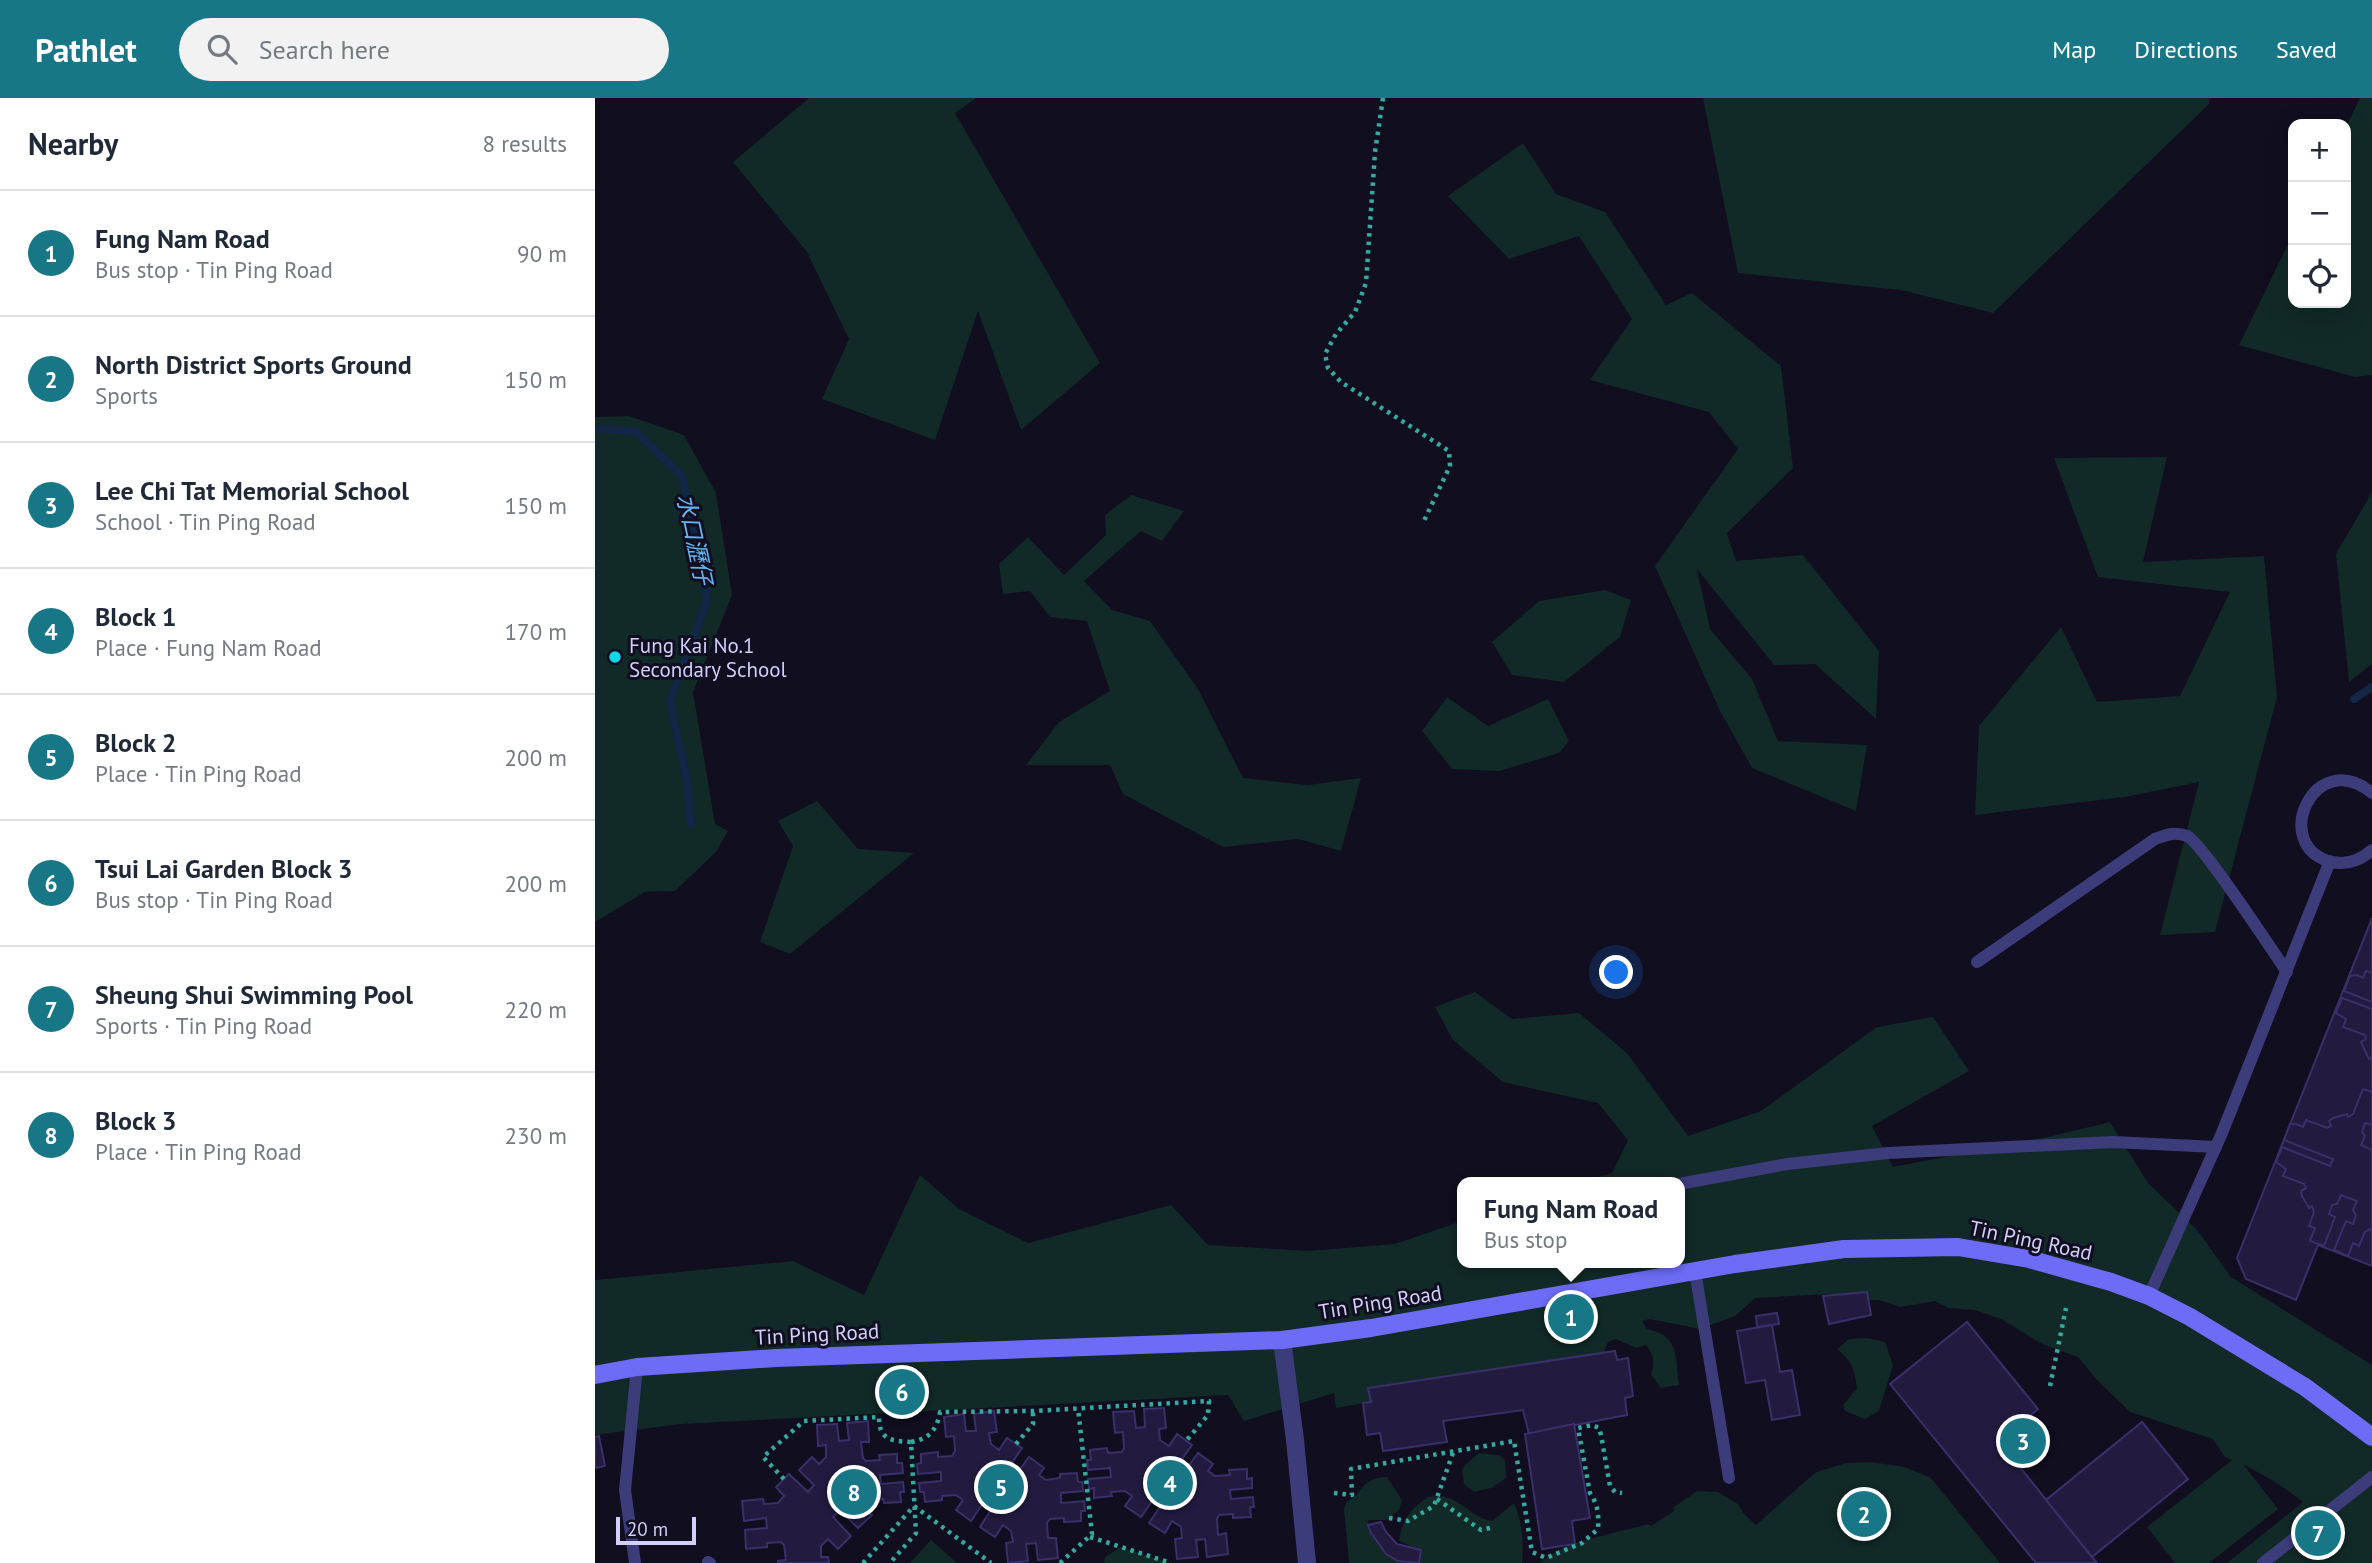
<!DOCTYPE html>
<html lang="en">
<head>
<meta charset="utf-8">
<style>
	body { margin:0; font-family:"PT Sans","Noto Sans SC",sans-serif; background:#f2f2f3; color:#1f2937 }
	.controls { position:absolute; right:21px; top:21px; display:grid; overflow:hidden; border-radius:14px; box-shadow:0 7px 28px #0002 }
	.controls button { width:63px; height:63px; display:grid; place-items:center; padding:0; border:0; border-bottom:2px solid #e0e1e3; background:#fff; color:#1f2937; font:35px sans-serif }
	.scale { position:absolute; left:21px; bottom:18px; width:80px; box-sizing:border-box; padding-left:7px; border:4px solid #d3cffc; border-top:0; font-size:19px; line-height:24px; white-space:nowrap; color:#d3cffc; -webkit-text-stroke:5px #100e1f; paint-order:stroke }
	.you { position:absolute; left:1022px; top:875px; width:24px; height:24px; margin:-18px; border:5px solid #fff; border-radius:50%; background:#1a73e8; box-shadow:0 0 0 10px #1a73e833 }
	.badge { display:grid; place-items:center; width:46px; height:46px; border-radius:50%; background:#187787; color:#fff; font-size:23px; font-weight:700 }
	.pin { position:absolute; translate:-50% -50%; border:4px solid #fff; box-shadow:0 2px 7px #0006 }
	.popup { position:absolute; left:862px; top:1079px; width:228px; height:91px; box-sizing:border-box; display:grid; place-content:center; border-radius:14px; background:#fff; filter:drop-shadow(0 2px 5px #0005); font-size:23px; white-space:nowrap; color:#747a83 }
	.popup b { font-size:26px; color:#1f2937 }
	.popup::after { content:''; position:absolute; left:50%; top:100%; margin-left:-14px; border:14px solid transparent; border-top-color:#fff }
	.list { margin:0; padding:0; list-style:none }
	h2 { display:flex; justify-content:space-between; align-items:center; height:91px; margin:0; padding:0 28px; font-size:30px }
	h2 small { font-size:23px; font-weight:400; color:#747a83 }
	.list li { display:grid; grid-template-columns:46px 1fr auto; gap:21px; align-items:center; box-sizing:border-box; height:126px; padding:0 28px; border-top:2px solid #e0e1e3 }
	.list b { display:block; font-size:26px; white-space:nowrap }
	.list p { margin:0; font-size:23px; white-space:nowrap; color:#747a83 }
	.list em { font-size:23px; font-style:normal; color:#747a83 }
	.icon { flex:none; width:38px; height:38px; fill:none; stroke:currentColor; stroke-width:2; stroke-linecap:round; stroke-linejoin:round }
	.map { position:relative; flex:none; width:1777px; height:1465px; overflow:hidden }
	header { display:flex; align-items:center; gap:42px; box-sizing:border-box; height:98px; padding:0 35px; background:#187787; color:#fff }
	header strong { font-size:33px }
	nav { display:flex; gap:38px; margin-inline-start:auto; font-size:24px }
	.search { width:490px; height:63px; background:#f2f2f3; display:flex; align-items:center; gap:18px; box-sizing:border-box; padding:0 24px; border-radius:38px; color:#747a83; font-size:26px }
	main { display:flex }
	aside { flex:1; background:#fff }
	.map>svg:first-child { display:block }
	.green { fill:#112927 }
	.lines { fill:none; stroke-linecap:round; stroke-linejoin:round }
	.stream { stroke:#112745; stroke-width:8 }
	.building { fill:#221b3f; stroke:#392f69; stroke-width:2 }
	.path { stroke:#35aaa0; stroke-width:4.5; stroke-dasharray:3.5 5; stroke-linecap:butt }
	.lane { stroke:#3d3c7b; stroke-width:12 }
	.street { stroke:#3d3c7b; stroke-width:18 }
	.secondary { stroke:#6d6cf6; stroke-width:18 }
	.poi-dot { fill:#0fd7e8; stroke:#100e1f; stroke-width:2.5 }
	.labels { text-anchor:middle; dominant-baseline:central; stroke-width:6; stroke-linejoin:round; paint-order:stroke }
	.poi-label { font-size:21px; fill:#d3cffc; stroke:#100e1f; text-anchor:start }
	.street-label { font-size:21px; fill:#d3cffc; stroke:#100e1f }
	.water-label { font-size:23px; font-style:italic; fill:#64b5f5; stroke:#100e1f }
</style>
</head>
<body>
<header>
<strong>Pathlet</strong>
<div class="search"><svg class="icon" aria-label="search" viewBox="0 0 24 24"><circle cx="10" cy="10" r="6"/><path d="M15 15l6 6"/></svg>Search here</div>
<nav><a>Map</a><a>Directions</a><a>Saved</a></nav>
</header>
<main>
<aside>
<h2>Nearby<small>8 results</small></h2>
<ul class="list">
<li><span class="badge">1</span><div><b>Fung Nam Road</b><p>Bus stop · Tin Ping Road</p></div><em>90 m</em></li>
<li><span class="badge">2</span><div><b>North District Sports Ground</b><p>Sports</p></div><em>150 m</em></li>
<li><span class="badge">3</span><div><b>Lee Chi Tat Memorial School</b><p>School · Tin Ping Road</p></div><em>150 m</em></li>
<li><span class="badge">4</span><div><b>Block 1</b><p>Place · Fung Nam Road</p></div><em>170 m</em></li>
<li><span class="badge">5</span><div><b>Block 2</b><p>Place · Tin Ping Road</p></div><em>200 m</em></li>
<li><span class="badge">6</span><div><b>Tsui Lai Garden Block 3</b><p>Bus stop · Tin Ping Road</p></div><em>200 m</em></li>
<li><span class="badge">7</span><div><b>Sheung Shui Swimming Pool</b><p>Sports · Tin Ping Road</p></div><em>220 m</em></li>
<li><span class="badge">8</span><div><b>Block 3</b><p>Place · Tin Ping Road</p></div><em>230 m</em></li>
</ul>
</aside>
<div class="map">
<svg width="1777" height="1465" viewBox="0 0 1777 1465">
	<rect width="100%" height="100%" fill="#100e1f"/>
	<g class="green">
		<polygon points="214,0 381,0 360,15 505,265 426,332 383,213 340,342 227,301 254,241 212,154 138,64"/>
		<polygon points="1108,0 1615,0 1614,6 1398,215 1306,192 1143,175"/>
		<polygon points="1765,0 1777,0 1777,277 1760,279 1644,247 1698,136 1698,205 1751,205 1751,29"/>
		<polygon points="928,45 961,96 1010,114 1071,207 1097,195 1186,268 1198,370 1132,435 1141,463 1208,457 1284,553 1281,621 1220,566 1179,567 1102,471 1115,531 1157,581 1183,643 1272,647 1261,713 1157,670 1125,613 1060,468 1143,351 1114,314 995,282 1037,221 984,138 914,161 853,98"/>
		<polygon points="34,318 89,337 121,395 137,497 98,594 120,726 133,733 121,754 80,793 50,794 0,824 0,319"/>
		<polygon points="1572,359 1548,464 1669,458 1682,599 1620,834 1565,837 1604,684 1530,699 1380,717 1384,628 1466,529 1502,604 1585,598 1635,494 1503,479 1459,360"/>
		<polygon points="1777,394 1777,566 1754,584 1741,456"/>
		<polygon points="536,397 589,413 567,443 546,433 489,483 517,512 555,523 603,591 648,680 713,687 766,680 746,753 703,741 628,749 528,696 515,667 431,667 464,624 515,593 492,523 455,519 435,493 408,496 404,466 433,439 469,477 511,437 510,417"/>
		<polygon points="1010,492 1036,502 1025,539 969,584 917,577 897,544 944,503"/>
		<polygon points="852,599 893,628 953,601 974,643 964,655 905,673 857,671 827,633"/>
		<polygon points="222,703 263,751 319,755 195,856 165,844 198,748 183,723"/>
		<path d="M880,894l37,27 67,-6 48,40 61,83 73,-25 116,-84 56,-10 36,54 -97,55 21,41 155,-30 62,-15 38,61 50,48 33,46 141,88v198h-145l76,-61 -26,-19 -34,-19 35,45 -69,54h-34l-28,-36 85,-67 -7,-3 -12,-18 -83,-27 -33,-32 -19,-23 -36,-13 -41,-25 -26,-9 -26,-2 -14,-7 -35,6 -21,-7h-11l-1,-8 -112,6 -20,18 -35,13 -50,-10 -8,2 5,8c33,7 28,27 32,56l-18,3 -10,-14c4,-12 3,-19 -5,-29l-10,3 -20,-9 -8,3 -4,10 -235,36 2,14 -35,6 -2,-15 -90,28 -16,-26 -546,29 -87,11v-155l198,-19 71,34 56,-120 39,34 69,34 143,-38 37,40 100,6 87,-7 67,-23v42h217v-81h-99l32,-9 16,-33 -30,-37 -95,-21 -50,-42 -18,-33z"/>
		<path d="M1273,1240l17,4 8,23 -14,46 -14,8 -20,-8 -2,-6 14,-16c-2,-18 -5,-29 -20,-40l12,-10z"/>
		<polygon points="884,1355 904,1357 910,1362 911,1380 896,1390 879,1394 869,1386 867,1372 871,1366"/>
		<path d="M1276,1364l34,5 26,11 69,85h-460c25,-23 75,-29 108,-39l3,2 23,-15v-4l23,-16 21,1 20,12 6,10 12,11 60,-53 30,-9z"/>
		<path d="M792,1379l15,23 -3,10 -13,10h-18c0,20 21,39 40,43h-59l-5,-54 3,-8c19,-8 11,-22 40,-24z"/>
		<path d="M833,1399c5,0 12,-2 17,0 18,4 26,20 47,24l22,-18c8,18 10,40 8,60h-103l1,-13 -21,-9c4,-23 10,-31 29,-44z"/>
		<polygon points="336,1442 362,1465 315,1465"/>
		<polygon points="526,1449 575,1465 509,1465 510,1459"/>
	</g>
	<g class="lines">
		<g class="stream">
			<polyline points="0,332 13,331 41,334 87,378 112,502 75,603 92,683 96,726"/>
			<polyline points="1759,601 1777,589"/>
		</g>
	</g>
	<g class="building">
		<polygon points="1777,820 1777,1168 1723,1147 1701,1202 1651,1181 1642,1160"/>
		<polygon points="1771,873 1777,875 1777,904 1749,893 1755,878 1762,877 1768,880"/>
		<polygon points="1747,900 1777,911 1777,959 1774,961 1766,944 1771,941 1770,937 1748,929 1751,921 1741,915"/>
		<polygon points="1768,991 1777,994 1777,1027 1770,1025 1767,1034 1770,1038 1766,1047 1777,1052 1777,1134 1775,1131 1770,1134 1764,1148 1758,1145 1753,1158 1739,1152 1751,1123 1758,1126 1761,1117 1758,1112 1762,1103 1746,1097 1742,1106 1737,1107 1734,1116 1740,1119 1729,1148 1715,1143 1720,1130 1714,1128 1719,1114 1717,1108 1714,1110 1707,1098 1706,1093 1711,1090 1709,1086 1688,1078 1691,1071 1681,1064 1687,1049 1735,1068 1738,1061 1689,1042 1695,1026 1701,1026 1708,1029 1711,1022 1732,1030 1736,1028 1734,1023 1738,1020 1752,1016 1753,1019 1758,1016"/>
		<polygon points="1272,1194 1276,1217 1234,1226 1228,1198"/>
		<polygon points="1182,1215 1184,1226 1162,1229 1161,1218"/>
		<polygon points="1372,1224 1443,1311 1404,1343 1502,1465 1441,1465 1295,1286"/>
		<polygon points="1177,1227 1185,1274 1197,1272 1205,1317 1177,1322 1170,1282 1151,1285 1142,1233"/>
		<polygon points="1020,1253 1022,1262 1033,1260 1038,1298 1030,1300 1032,1317 934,1336 928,1312 848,1323 852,1344 788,1353 785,1335 772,1337 768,1305 776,1304 773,1290"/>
		<polygon points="569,1310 571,1330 564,1331 565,1342 574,1348 582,1336 597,1347 582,1368 589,1374 603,1355 618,1366 613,1373 620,1378 635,1377 634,1372 652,1371 652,1381 657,1380 657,1390 635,1392 636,1401 658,1399 659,1409 655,1409 656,1419 638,1420 638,1416 624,1417 622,1421 623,1437 631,1435 633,1456 612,1459 610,1441 601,1442 603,1459 582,1461 580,1441 587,1440 586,1429 577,1423 570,1435 554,1425 569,1403 561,1397 546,1419 530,1408 537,1398 530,1393 516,1394 517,1398 499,1400 499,1390 494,1391 493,1381 516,1379 515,1370 493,1372 492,1362 496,1362 495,1352 512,1350 513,1355 527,1354 529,1350 528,1334 520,1335 518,1314 539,1313 541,1330 550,1329 549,1311"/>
		<polygon points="399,1313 402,1334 394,1335 396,1346 404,1352 412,1340 427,1350 412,1372 420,1378 434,1359 449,1370 444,1377 451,1382 465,1380 465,1376 482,1375 483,1384 487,1384 488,1393 466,1395 466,1405 489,1403 490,1413 486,1413 486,1423 469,1424 469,1420 455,1421 452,1425 453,1440 461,1440 463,1460 443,1462 441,1445 431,1446 433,1463 413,1465 411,1445 418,1444 416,1433 408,1427 400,1439 385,1429 399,1407 391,1401 376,1423 361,1412 368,1402 361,1397 347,1398 347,1402 330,1404 329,1394 325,1394 324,1385 346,1383 346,1374 323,1376 322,1366 326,1365 326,1356 343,1354 343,1359 357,1358 360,1353 359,1338 351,1339 349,1319 369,1316 371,1333 381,1333 379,1316"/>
		<polygon points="273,1323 274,1344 266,1344 268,1360 271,1363 285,1362 284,1357 302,1356 302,1365 307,1365 308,1375 285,1377 286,1386 308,1384 309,1394 305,1394 306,1404 289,1405 288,1401 274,1402 268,1409 277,1417 263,1430 245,1412 238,1419 256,1438 243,1451 233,1441 226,1448 226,1459 233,1459 234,1465 183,1465 183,1463 191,1462 189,1447 186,1444 172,1445 172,1449 151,1451 150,1432 172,1430 171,1420 149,1423 147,1403 168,1401 169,1406 183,1405 189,1398 181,1389 194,1376 213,1394 219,1387 204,1372 217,1359 224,1366 231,1359 231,1347 223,1348 222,1327 242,1326 244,1343 254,1342 252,1325"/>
		<polygon points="1547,1324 1593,1381 1497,1459 1451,1402"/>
		<polygon points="979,1326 995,1420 977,1423 980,1446 947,1451 930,1336"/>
		<polygon points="4,1338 10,1368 0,1370 0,1339"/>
		<polygon points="786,1424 791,1434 802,1446 826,1452 824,1465 803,1463 791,1456 776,1435 773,1427"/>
	</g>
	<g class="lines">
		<g class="path">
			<polyline points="788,0 780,54 771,185 760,214 741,236 730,256 733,270 746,284 854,353 855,368 828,425"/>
			<polyline points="1455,1288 1471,1210"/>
			<path d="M316,1344c18,-3 26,-12 29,-30l93,-1 176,-10 -1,14 -22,26"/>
			<polyline points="421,1346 438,1326 438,1313"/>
			<path d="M189,1381l-21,-22 41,-36 75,-4c0,23 12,24 32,25l5,91 -26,30"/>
			<path d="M739,1395l18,2 -1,-26 163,-28 18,111 14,6 36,-15 16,-14c1,-14 0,-24 -8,-36l-12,-65 14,-3 7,3 2,7 9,51 5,6 7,1"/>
			<polyline points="842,1401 886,1432 899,1429"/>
			<polyline points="794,1420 813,1423 839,1408 858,1355"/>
			<polyline points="495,1439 576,1465"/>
			<polyline points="268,1465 319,1408 396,1465"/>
			<polyline points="465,1465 497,1436 483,1310"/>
		</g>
		<g class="lane">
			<path d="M1777,695c-58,-48 -103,54 -40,69 15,3 29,-2 40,-12"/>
			<path d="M1382,864l178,-123c11,-4 20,-8 32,-3 15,7 85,114 100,136"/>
			<polyline points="1084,1086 1192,1066 1293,1055 1518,1044 1621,1049"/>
			<polyline points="1100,1173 1134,1380"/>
			<polyline points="1554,1198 1627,1035 1735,763"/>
			<polyline points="113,1464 115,1465"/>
			<polyline points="40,1465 30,1392 42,1269"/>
			<polyline points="1668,1465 1777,1379"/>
		</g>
		<polyline class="street" points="687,1242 700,1342 712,1465"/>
		<polyline class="secondary" points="0,1277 42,1269 181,1260 687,1242 776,1230 1140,1166 1249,1151 1363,1149 1434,1161 1516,1184 1554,1198 1595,1219 1710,1289 1777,1339"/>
	</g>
	<circle class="poi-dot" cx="20" cy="559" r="7"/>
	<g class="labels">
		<g class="poi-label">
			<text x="34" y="547">Fung Kai No.1<tspan x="34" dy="24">Secondary School</tspan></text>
		</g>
		<g class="street-label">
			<text transform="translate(1436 1142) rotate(12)">Tin Ping Road</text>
			<text transform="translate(785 1204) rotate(-9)">Tin Ping Road</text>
			<text transform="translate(222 1236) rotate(-3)">Tin Ping Road</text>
		</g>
		<g class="water-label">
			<text transform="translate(100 441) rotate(78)">水口瀝仔</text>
		</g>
	</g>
</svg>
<div class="controls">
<button>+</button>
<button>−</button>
<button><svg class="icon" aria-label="locate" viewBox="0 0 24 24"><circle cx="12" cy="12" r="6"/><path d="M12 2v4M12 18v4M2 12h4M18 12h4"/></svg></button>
</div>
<div class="scale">20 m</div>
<div class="you"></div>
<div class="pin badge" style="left:976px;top:1219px">1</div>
<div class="popup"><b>Fung Nam Road</b>Bus stop</div>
<div class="pin badge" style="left:1269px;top:1416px">2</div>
<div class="pin badge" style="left:1428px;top:1343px">3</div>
<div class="pin badge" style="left:575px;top:1385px">4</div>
<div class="pin badge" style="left:406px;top:1389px">5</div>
<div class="pin badge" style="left:307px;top:1294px">6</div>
<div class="pin badge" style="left:1723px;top:1435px">7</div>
<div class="pin badge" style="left:259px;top:1394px">8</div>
</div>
</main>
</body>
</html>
